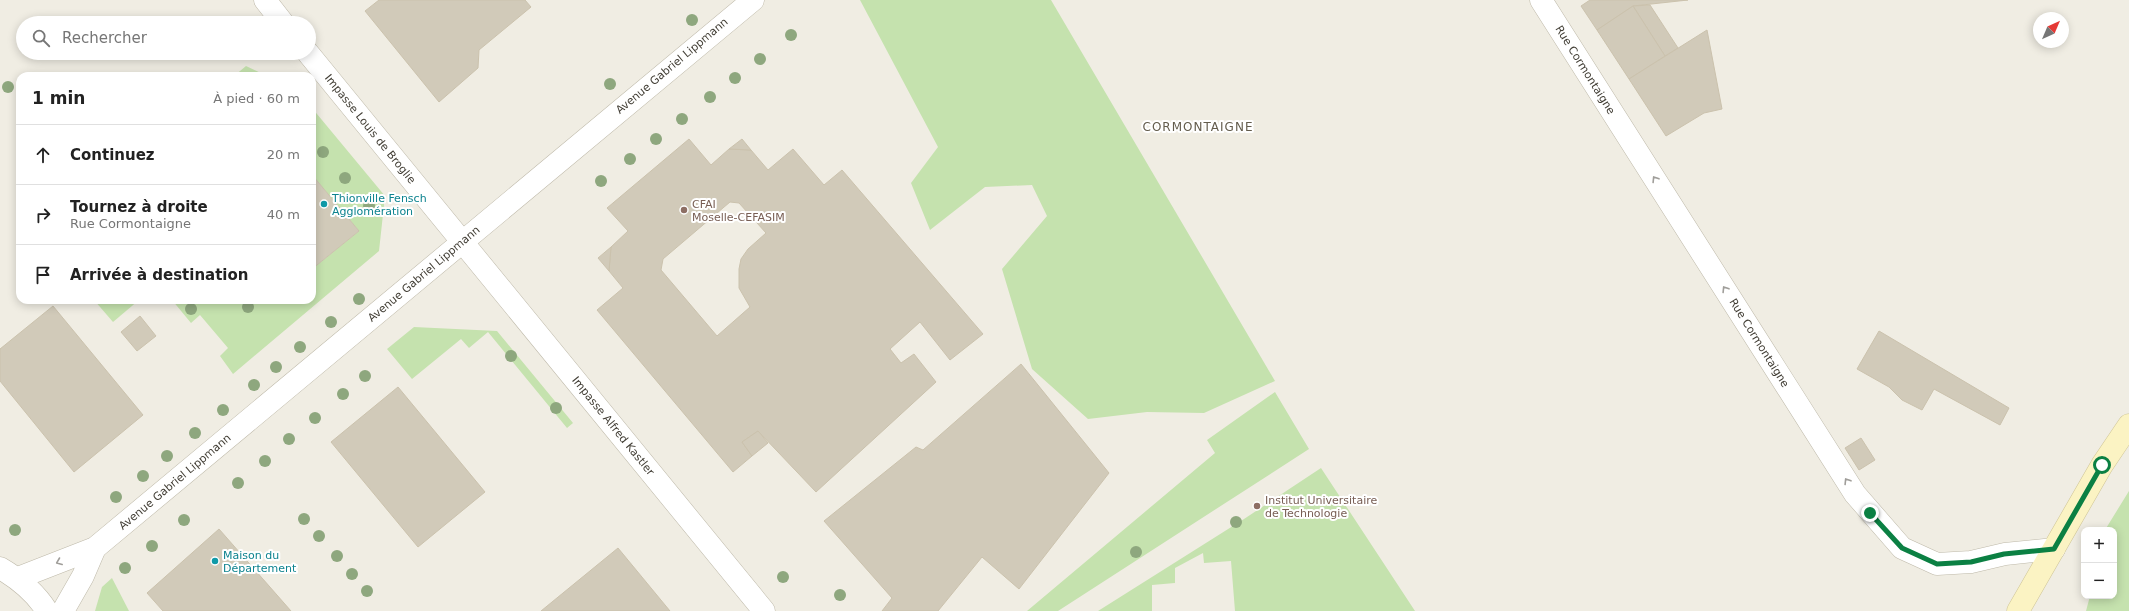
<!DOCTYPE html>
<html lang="fr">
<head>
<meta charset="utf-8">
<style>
	body { margin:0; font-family:"DejaVu Sans",sans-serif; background:#f6f6f6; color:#222 }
	.controls { position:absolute; right:12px; bottom:12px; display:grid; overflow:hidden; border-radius:8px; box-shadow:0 2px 10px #0003 }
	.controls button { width:36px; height:36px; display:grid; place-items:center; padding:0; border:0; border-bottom:1px solid #e0e0e0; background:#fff; color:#222; font:20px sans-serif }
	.compass { position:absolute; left:2033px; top:12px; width:36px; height:36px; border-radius:50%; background:#fff; box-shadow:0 2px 10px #0003; rotate:44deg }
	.stop { position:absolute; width:12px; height:12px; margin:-9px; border:3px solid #0b8043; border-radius:50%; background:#fff }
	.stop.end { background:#0b8043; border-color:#fff; box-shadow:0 1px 4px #0008 }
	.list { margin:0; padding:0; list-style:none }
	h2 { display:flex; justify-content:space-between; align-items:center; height:52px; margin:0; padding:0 16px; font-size:17px }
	h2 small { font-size:13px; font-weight:400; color:#767676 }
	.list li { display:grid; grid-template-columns:26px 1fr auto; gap:12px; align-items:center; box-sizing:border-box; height:60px; padding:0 16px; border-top:1px solid #e0e0e0 }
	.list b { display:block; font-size:15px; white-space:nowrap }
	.list p { margin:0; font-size:13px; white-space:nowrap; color:#767676 }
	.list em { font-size:13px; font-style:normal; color:#767676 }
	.icon { flex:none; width:22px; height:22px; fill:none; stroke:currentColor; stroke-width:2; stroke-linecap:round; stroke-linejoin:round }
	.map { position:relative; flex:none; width:2129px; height:611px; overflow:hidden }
	.search { position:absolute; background:#fff; box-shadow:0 2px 10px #0003; left:16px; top:16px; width:300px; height:44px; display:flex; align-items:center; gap:10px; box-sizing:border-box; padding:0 14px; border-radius:22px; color:#767676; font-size:15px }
	.panel { position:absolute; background:#fff; box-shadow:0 2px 10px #0003; left:16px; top:72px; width:300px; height:232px; border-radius:12px }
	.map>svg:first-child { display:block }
	.green { fill:#c5e2ae }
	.building { fill:#d1cab9; stroke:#cbc2ad; fill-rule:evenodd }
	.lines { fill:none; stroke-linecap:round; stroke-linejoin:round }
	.minor-casing { stroke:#beb9a9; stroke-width:23 }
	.secondary-casing { stroke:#cec495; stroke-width:23 }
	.minor { stroke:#fff; stroke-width:22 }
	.secondary { stroke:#fbf3c3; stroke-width:22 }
	.tree { fill:#8ea77e }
	.oneway { stroke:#a09e9a }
	.route { stroke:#0b8043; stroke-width:5 }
	.culture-dot { fill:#0f9aa8; stroke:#fff; stroke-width:1.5 }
	.education-dot { fill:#8d6e63; stroke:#fff; stroke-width:1.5 }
	.labels { text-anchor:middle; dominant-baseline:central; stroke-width:4; stroke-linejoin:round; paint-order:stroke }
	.street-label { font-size:11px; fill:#413d34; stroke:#fff }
	.culture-label { font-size:11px; fill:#0d838f; stroke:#fff; text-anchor:start }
	.education-label { font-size:11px; fill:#785e54; stroke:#fff; text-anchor:start }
	.neighbourhood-label { font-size:12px; letter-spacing:1px; fill:#635c4c; stroke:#fff }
</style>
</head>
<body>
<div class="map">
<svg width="2129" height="611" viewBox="0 0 2129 611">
	<rect width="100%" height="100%" fill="#f0ede3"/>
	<g class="green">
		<polygon points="860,0 1051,0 1275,381 1204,413 1147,412 1088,419 1032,369 1002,269 1047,216 1032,185 985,187 930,230 911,183 938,147"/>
		<polygon points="246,66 265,75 283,73 286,76 234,76"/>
		<polygon points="312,108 385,196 379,251 233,374 220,356 228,348 200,315 191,323 172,300 312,300 312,269 359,231 312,175"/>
		<polygon points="94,300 139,300 113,322"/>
		<polygon points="414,327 497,331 573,423 567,428 488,332 469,348 461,339 412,379 387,349"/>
		<polygon points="1275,392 1309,449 1058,611 1027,611 1215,453 1207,440"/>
		<polygon points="1321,468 1415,611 1235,611 1231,561 1204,563 1203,553 1175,568 1175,583 1152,585 1152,611 1098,611 1244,519"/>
		<polygon points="2129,491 2129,611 2086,611 2090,596 2114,596 2114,530 2105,530"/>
		<polygon points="112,578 129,611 95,611 102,587"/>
	</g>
	<g class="building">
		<polygon points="379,0 525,0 531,7 479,50 478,68 439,102 365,11"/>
		<polygon points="1590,0 1688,0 1633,6 1597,30 1581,6"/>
		<polygon points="1650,5 1678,48 1665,56 1633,6"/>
		<polygon points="1633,6 1665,56 1629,79 1597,30"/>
		<polygon points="1707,30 1722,109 1704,113 1666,136 1629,79"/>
		<path d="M689,139l22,26 18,-16 22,1 17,20 25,-21 31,36 18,-15 141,164 -33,26 -30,-38 -30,27 11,14 13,-9 22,28 -120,110 -58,-61 -16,11 10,14 -19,16 -136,-162 26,-22 -14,-17 2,-24 17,-16 -21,-23zM730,202l9,1 27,30 -18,16 -7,10 -2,10v19l11,19 -33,29 -56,-66 2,-11z"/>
		<polygon points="742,139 751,150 729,149"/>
		<polygon points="313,176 359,231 312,269 312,177"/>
		<polygon points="611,247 609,271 598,258"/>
		<polygon points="53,306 143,415 74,472 0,381 0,349"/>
		<polygon points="140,316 156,336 137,351 121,332"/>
		<polygon points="1879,331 2009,408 2000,425 1934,389 1922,410 1902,400 1889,387 1857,369"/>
		<polygon points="1021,364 1109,473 1019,589 982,557 938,611 882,611 892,598 824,521 916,447 923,450"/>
		<polygon points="398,387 485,492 418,547 331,442"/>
		<polygon points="758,431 768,443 752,456 742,442"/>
		<polygon points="1861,438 1875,460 1859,470 1845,448"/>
		<polygon points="219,529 291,611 163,611 147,593"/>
		<polygon points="618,548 670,611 541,611"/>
	</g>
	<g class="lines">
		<defs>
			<g id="minor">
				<polyline points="265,0 283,23"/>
				<polyline points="1541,0 1855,494 1902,548 1937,564 1971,562 2005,554 2054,549"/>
				<polyline points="308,53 764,611"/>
				<path d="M0,568c19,11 35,24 47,43"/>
				<polyline points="18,578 95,548 753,0"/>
				<polyline points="63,611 83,576 95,548"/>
			</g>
			<polyline id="secondary" points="2018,611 2102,465 2129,425"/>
		</defs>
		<use href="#minor" class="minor-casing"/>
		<use href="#secondary" class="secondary-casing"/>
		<use href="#minor" class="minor"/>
		<use href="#secondary" class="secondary"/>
	</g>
	<g class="tree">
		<circle cx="692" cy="20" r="6"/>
		<circle cx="791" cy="35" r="6"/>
		<circle cx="760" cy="59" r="6"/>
		<circle cx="735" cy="78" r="6"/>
		<circle cx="610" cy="84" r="6"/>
		<circle cx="8" cy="87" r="6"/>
		<circle cx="710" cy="97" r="6"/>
		<circle cx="682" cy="119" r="6"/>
		<circle cx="656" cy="139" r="6"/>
		<circle cx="323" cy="152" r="6"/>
		<circle cx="630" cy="159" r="6"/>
		<circle cx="345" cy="178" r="6"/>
		<circle cx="601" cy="181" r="6"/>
		<circle cx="369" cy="206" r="6"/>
		<circle cx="359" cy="299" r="6"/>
		<circle cx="248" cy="307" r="6"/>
		<circle cx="191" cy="309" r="6"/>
		<circle cx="331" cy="322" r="6"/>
		<circle cx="300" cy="347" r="6"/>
		<circle cx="511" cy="356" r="6"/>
		<circle cx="276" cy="367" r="6"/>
		<circle cx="365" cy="376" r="6"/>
		<circle cx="254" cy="385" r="6"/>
		<circle cx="343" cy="394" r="6"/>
		<circle cx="556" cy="408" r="6"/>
		<circle cx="223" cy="410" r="6"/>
		<circle cx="315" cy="418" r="6"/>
		<circle cx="195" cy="433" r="6"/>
		<circle cx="289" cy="439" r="6"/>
		<circle cx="167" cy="456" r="6"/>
		<circle cx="265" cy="461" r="6"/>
		<circle cx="143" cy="476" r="6"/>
		<circle cx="238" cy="483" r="6"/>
		<circle cx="116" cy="497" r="6"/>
		<circle cx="304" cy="519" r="6"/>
		<circle cx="184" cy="520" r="6"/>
		<circle cx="1236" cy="522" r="6"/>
		<circle cx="15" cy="530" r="6"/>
		<circle cx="319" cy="536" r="6"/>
		<circle cx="152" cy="546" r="6"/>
		<circle cx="1136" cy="552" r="6"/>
		<circle cx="337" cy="556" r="6"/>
		<circle cx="125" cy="568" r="6"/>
		<circle cx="352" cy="574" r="6"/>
		<circle cx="783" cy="577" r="6"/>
		<circle cx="367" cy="591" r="6"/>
		<circle cx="840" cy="595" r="6"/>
	</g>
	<defs><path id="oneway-chevron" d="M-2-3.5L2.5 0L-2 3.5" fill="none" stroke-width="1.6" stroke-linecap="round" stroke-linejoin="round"/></defs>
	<g class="oneway">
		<use href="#oneway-chevron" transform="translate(1655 179) rotate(-122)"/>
		<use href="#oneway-chevron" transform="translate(1725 289) rotate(-122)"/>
		<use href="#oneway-chevron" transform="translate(1847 481) rotate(-122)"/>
		<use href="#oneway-chevron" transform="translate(59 562) rotate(158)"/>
	</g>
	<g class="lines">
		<polyline class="route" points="1870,513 1902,548 1937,564 1971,562 2004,554 2054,549 2102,465"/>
	</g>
	<g class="culture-dot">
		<circle cx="324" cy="204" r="4"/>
		<circle cx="215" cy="561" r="4"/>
	</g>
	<g class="education-dot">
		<circle cx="684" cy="210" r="4"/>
		<circle cx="1257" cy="506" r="4"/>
	</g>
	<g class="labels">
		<g class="street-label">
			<text transform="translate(672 66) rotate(-40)">Avenue Gabriel Lippmann</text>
			<text transform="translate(1585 70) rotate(58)">Rue Cormontaigne</text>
			<text transform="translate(370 129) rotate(51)">Impasse Louis de Broglie</text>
			<text transform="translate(424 274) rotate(-40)">Avenue Gabriel Lippmann</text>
			<text transform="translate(1759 343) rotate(58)">Rue Cormontaigne</text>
			<text transform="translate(613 426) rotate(51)">Impasse Alfred Kastler</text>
			<text transform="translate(175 482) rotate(-40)">Avenue Gabriel Lippmann</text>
		</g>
		<g class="culture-label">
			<text x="332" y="198">Thionville Fensch<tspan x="332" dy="13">Agglomération</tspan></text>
			<text x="223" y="555">Maison du<tspan x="223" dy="13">Département</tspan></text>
		</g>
		<g class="education-label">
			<text x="692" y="204">CFAI<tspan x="692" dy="13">Moselle-CEFASIM</tspan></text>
			<text x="1265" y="500">Institut Universitaire<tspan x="1265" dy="13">de Technologie</tspan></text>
		</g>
		<g class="neighbourhood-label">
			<text x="1198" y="127">CORMONTAIGNE</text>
		</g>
	</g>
</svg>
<div class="controls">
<button>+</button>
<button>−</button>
</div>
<svg class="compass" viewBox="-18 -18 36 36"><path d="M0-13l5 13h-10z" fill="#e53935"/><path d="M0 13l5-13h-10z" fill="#767676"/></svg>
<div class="stop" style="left:2102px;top:465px"></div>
<div class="stop end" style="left:1870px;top:513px"></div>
<div class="search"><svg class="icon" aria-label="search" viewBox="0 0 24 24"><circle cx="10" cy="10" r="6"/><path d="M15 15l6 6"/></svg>Rechercher</div>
<section class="panel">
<h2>1 min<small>À pied · 60 m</small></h2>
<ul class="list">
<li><svg class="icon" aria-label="ahead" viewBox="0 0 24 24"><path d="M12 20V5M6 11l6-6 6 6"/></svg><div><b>Continuez</b></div><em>20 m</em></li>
<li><svg class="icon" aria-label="right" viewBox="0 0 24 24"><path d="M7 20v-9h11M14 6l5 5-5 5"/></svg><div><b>Tournez à droite</b><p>Rue Cormontaigne</p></div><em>40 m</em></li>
<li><svg class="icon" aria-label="arrive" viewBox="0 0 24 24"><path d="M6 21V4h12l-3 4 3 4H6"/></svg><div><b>Arrivée à destination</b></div></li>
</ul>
</section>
</div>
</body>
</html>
